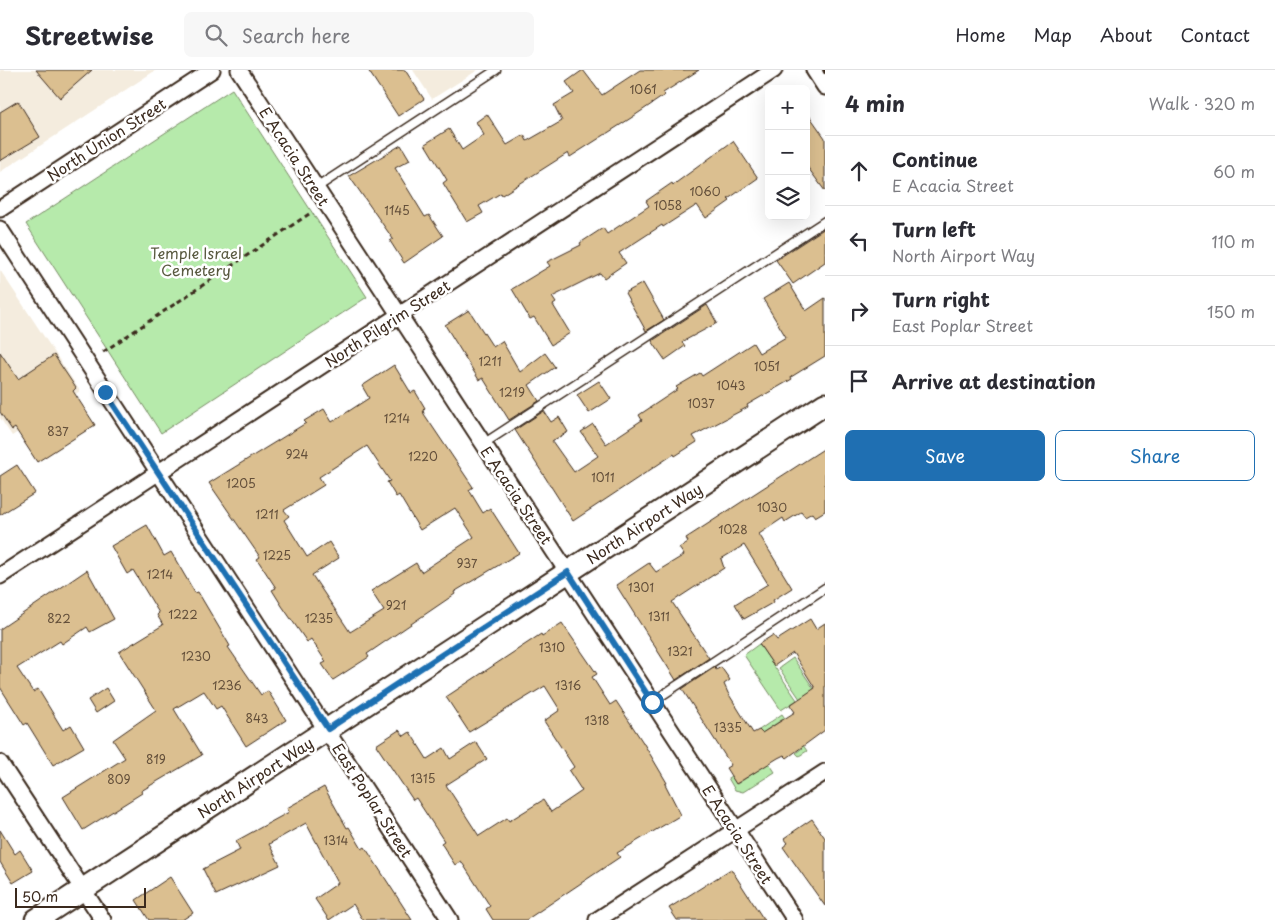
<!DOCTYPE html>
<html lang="en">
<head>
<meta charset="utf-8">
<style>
	body { margin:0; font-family:"Playpen Sans",sans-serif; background:#f7f7f7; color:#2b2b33 }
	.controls { position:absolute; right:15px; top:15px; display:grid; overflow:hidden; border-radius:8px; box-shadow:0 5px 20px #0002 }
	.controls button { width:45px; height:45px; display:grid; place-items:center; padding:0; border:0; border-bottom:1px solid #e1e1e2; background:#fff; color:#2b2b33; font:25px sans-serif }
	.scale { position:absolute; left:15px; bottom:12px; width:131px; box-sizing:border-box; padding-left:5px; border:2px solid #3b2a1e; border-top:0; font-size:14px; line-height:18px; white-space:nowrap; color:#3b2a1e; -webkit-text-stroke:4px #fff; paint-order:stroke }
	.stop { position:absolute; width:15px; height:15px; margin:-11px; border:4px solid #1f6fb2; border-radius:50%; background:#fff }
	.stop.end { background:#1f6fb2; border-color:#fff; box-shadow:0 1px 5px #0008 }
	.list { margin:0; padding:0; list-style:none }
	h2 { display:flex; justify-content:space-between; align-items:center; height:65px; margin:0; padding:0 20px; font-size:21px }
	h2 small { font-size:16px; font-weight:400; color:#7c7c81 }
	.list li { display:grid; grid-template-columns:32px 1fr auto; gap:15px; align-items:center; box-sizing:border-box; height:70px; padding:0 20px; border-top:1px solid #e1e1e2 }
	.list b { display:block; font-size:19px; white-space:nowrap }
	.list p { margin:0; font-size:16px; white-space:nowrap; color:#7c7c81 }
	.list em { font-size:16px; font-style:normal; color:#7c7c81 }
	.actions { display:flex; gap:10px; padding:15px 20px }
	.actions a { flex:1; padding:11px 0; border:1px solid #1f6fb2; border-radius:8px; text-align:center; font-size:18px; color:#1f6fb2 }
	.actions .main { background:#1f6fb2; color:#fff }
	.icon { flex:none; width:28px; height:28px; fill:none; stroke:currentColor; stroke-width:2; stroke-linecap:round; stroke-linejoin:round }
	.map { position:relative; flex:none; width:825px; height:850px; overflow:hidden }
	header { display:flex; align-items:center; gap:30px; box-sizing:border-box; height:70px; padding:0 25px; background:#fff; border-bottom:1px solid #e1e1e2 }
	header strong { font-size:24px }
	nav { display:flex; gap:28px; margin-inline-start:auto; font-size:18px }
	.search { width:350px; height:45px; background:#f7f7f7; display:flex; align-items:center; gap:12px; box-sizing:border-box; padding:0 18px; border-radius:8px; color:#7c7c81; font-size:19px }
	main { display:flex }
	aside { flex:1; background:#fff }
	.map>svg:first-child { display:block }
	.built { fill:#f4ecde }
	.green { fill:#b6eaab; stroke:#788a64 }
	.building { fill:#dbbf90; stroke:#3b2a1e; fill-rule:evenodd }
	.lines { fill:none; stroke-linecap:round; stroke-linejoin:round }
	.service-casing { stroke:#3b2a1e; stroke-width:11 }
	.minor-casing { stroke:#3b2a1e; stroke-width:19 }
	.secondary-casing { stroke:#3b2a1e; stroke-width:25 }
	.path { stroke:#3b2a1e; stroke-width:3; stroke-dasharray:5 4; stroke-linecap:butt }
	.service { stroke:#fff; stroke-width:8 }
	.minor { stroke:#fff; stroke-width:15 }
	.secondary { stroke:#fff; stroke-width:21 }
	.rail { stroke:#3b2a1e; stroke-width:4 }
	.route { stroke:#1f6fb2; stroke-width:6 }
	.labels { text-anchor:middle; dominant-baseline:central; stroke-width:5; stroke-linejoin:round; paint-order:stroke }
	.number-label { font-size:12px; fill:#634f3a }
	.street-label { font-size:15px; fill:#3b2a1e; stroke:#fff }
	.park-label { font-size:15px; fill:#5a5a41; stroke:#fff }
</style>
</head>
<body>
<header>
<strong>Streetwise</strong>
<div class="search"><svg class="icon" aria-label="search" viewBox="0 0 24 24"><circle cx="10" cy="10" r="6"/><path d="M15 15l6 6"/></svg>Search here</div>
<nav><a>Home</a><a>Map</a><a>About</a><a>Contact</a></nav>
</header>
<main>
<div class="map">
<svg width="825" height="850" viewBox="0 0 825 850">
	<rect width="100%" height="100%" fill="#fff"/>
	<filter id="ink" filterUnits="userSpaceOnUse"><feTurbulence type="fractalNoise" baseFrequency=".02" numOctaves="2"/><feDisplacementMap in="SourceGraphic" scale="10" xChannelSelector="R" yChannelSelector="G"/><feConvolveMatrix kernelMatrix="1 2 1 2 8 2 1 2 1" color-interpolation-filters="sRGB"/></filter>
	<g filter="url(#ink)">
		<g class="built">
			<polygon points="0,0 156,0 0,102"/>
			<polygon points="413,0 478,0 432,29"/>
			<polygon points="0,200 80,321 12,366 0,348"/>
		</g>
		<g class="green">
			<polygon points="232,19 367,227 161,363 26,154"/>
			<polygon points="759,574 797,630 781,640 744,585"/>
			<polygon points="793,588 814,619 800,629 779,598"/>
			<polygon points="782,644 807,681 799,686 796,683 802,678 783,649 762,663 759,660"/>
			<polygon points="769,693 775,702 743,722 735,720 728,708 731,706 737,714"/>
		</g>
		<g class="building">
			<polygon points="36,0 92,0 60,28"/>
			<polygon points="368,0 405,0 424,29 398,46"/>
			<polygon points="583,0 602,25 640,0 699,0 663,23 665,25 631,48 570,87 568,83 502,125 501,123 479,136 483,143 467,152 443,113 447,110 425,74 449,59 462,80 484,65 476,52 487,44 507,75 524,65 527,71 562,51 554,35 574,23 566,12"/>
			<polygon points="18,31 40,67 0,91 0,42"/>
			<polygon points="806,41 825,68 825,121 806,95"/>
			<polygon points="733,71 758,108 728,129 730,131 706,148 697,135 663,157 662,155 619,183 626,193 604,208 600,203 552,227 556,233 553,235 570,263 551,275 534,247 530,249 512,219 550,196 547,192 581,175 580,173 603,158 607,164 649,136 646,131 672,113 673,115"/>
			<polygon points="401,75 410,90 395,98 425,147 429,145 443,166 404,193 390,171 393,169 349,106"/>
			<polygon points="825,158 825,192 793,214 776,190"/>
			<polygon points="643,213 664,250 646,261 625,223"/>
			<polygon points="789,213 806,241 825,228 825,286 791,307 792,309 747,335 748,337 693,366 697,372 675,386 674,384 573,451 515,360 544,341 551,352 559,347 568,362 552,371 574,402 598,386 581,362 593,354 606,374 642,350 639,345 678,319 676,317 700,303 702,306 753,273 759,283 786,267 763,229"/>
			<polygon points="707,235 717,253 682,272 685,276 665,290 652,271"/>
			<polygon points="469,240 493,277 502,271 520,302 545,283 555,297 529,315 539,331 509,350 483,308 479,310 445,255"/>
			<polygon points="0,282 18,309 54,285 76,318 73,321 95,355 37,392 15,358 12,360 0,342"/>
			<path d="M394,295l17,28 4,-2 10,17 -2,2 1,4 49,73 -4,3 14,23 7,-5 29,45 -65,39 1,2 -88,60 2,3 -36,23 -11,-16 4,-2 -15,-23 -4,3 -25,-36 -10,-16 4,-2 -19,-29 3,-2 -51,-74 97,-60 -2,-2 20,-12 8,13 37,-24 -7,-12zM367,376l23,35 -3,1 9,15 3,-2 21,35 35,-22 19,29 -53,35 -5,-9 -45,28 13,20 -34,21 -38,-57 27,-17 -10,-16 -22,15 -23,-37 5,-4 -5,-6 40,-25 -5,-8z"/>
			<polygon points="599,311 611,329 589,343 577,325"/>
			<polygon points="825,378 825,441 815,447 812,443 805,447 801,442 785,452 783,448 759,464 792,518 773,530 774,532 744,549 735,534 768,514 744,475 721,489 724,498 672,532 709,588 676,610 616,515 649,493 656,502 684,485 679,478 688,472 686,468"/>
			<polygon points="17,395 35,423 0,445 0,406"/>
			<polygon points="147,455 164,486 171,482 195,523 198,522 230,576 228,577 261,625 268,621 286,650 246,676 221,636 216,639 204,621 174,639 202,685 141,721 142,723 83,760 63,727 125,688 113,670 156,640 119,582 163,555 157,545 159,543 133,500 127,504 111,476"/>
			<polygon points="87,500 114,549 90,562 87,557 62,574 60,571 17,598 33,622 38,619 63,660 71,655 84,677 53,695 27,653 24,655 0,617 0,559"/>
			<polygon points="810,549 816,559 825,553 825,660 787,688 784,685 778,688 736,714 726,698 731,695 682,619 715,597 716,600 721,597 730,610 724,614 728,623 753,663 759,660 762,663 795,642 790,635 815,618 793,583 774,596 759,574 773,565 777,570"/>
			<polygon points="562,553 597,604 592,607 610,635 616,631 644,674 667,713 665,714 681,745 617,783 620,787 611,793 526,850 493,850 486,839 490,836 461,791 455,795 441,773 444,771 416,728 413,730 376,675 399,660 404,666 410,662 427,689 444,678 450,689 476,672 487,689 446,715 479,766 507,748 509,751 543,730 551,742 582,721 569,701 574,697 544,651 560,640 545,616 469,662 446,627 541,564 542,566"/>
			<polygon points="106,618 114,631 96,643 88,630"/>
			<polygon points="324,717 347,758 349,757 362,779 365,777 412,850 363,850 353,834 329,850 315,829 338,813 306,753 269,774 280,795 216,825 203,799 240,780 236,771 289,742 287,738"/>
			<polygon points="812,749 825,768 825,836 783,777 788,773 784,768"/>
			<polygon points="0,760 15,784 20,780 33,801 13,813 0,792"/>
			<polygon points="731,799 764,850 677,850 669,838"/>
			<polygon points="170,807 193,843 182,850 149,850 136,830"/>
		</g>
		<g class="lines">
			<defs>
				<g id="service">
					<polyline points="316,118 496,0"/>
					<polyline points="483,374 825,151"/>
					<polyline points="652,632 825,518"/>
				</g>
				<g id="minor">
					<polyline points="239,0 795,850"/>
					<polyline points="814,0 825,17"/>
					<polyline points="0,139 212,0"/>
					<polyline points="0,159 450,850"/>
					<polyline points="0,506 774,0"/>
					<polyline points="0,693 103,850"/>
					<polyline points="597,850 825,702"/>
				</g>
				<polyline id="secondary" points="36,850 825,334"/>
			</defs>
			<use href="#service" class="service-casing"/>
			<use href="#minor" class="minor-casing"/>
			<use href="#secondary" class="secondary-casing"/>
			<polyline class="path" points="103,282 312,142"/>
			<use href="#service" class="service"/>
			<use href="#minor" class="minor"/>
			<use href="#secondary" class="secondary"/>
			<polyline class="rail" points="824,0 825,2"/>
		</g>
	</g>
	<g class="lines" filter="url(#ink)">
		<polyline class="route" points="105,322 328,659 568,502 652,632"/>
	</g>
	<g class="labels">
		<g class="number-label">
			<text x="643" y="19">1061</text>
			<text x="705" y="121">1060</text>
			<text x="668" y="135">1058</text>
			<text x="397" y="140">1145</text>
			<text x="490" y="291">1211</text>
			<text x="767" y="296">1051</text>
			<text x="731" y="315">1043</text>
			<text x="512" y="322">1219</text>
			<text x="701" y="333">1037</text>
			<text x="397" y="348">1214</text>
			<text x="58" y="361">837</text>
			<text x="297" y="384">924</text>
			<text x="423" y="386">1220</text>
			<text x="603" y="407">1011</text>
			<text x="241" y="413">1205</text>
			<text x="772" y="437">1030</text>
			<text x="267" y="444">1211</text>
			<text x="733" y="459">1028</text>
			<text x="277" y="485">1225</text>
			<text x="467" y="493">937</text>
			<text x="160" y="504">1214</text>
			<text x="641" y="517">1301</text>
			<text x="396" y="535">921</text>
			<text x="183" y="544">1222</text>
			<text x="659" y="546">1311</text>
			<text x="59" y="548">822</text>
			<text x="319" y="548">1235</text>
			<text x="552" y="577">1310</text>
			<text x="680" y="581">1321</text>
			<text x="196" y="586">1230</text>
			<text x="227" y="615">1236</text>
			<text x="568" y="615">1316</text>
			<text x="257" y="648">843</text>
			<text x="597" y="650">1318</text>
			<text x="728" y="657">1335</text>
			<text x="156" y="689">819</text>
			<text x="423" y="708">1315</text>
			<text x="119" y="709">809</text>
			<text x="336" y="770">1314</text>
		</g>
		<g class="street-label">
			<text transform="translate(106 69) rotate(-33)">North Union Street</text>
			<text transform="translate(295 86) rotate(57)">E Acacia Street</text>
			<text transform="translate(387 253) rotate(-33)">North Pilgrim Street</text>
			<text transform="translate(517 425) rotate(56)">E Acacia Street</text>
			<text transform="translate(644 453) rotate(-33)">North Airport Way</text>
			<text transform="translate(255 707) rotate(-33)">North Airport Way</text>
			<text transform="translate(373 730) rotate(57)">East Poplar Street</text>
			<text transform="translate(738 764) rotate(57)">E Acacia Street</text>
		</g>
		<g class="park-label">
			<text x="196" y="182">Temple Israel<tspan x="196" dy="17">Cemetery</tspan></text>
		</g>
	</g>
</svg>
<div class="controls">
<button>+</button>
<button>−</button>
<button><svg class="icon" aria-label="layers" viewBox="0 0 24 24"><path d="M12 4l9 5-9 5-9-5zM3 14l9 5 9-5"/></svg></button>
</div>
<div class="scale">50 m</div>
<div class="stop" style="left:652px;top:632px"></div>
<div class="stop end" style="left:105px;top:322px"></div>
</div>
<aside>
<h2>4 min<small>Walk · 320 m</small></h2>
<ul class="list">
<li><svg class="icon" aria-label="ahead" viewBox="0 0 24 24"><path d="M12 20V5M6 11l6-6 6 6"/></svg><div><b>Continue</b><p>E Acacia Street</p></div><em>60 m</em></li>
<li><svg class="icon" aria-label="left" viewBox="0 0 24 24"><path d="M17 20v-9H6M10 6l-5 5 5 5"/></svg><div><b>Turn left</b><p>North Airport Way</p></div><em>110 m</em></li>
<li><svg class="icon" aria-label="right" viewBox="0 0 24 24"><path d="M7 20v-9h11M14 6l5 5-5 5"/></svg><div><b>Turn right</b><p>East Poplar Street</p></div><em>150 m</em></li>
<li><svg class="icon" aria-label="arrive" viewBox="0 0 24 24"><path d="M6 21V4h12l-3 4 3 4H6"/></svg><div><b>Arrive at destination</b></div></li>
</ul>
<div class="actions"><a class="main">Save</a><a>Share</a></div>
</aside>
</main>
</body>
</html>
